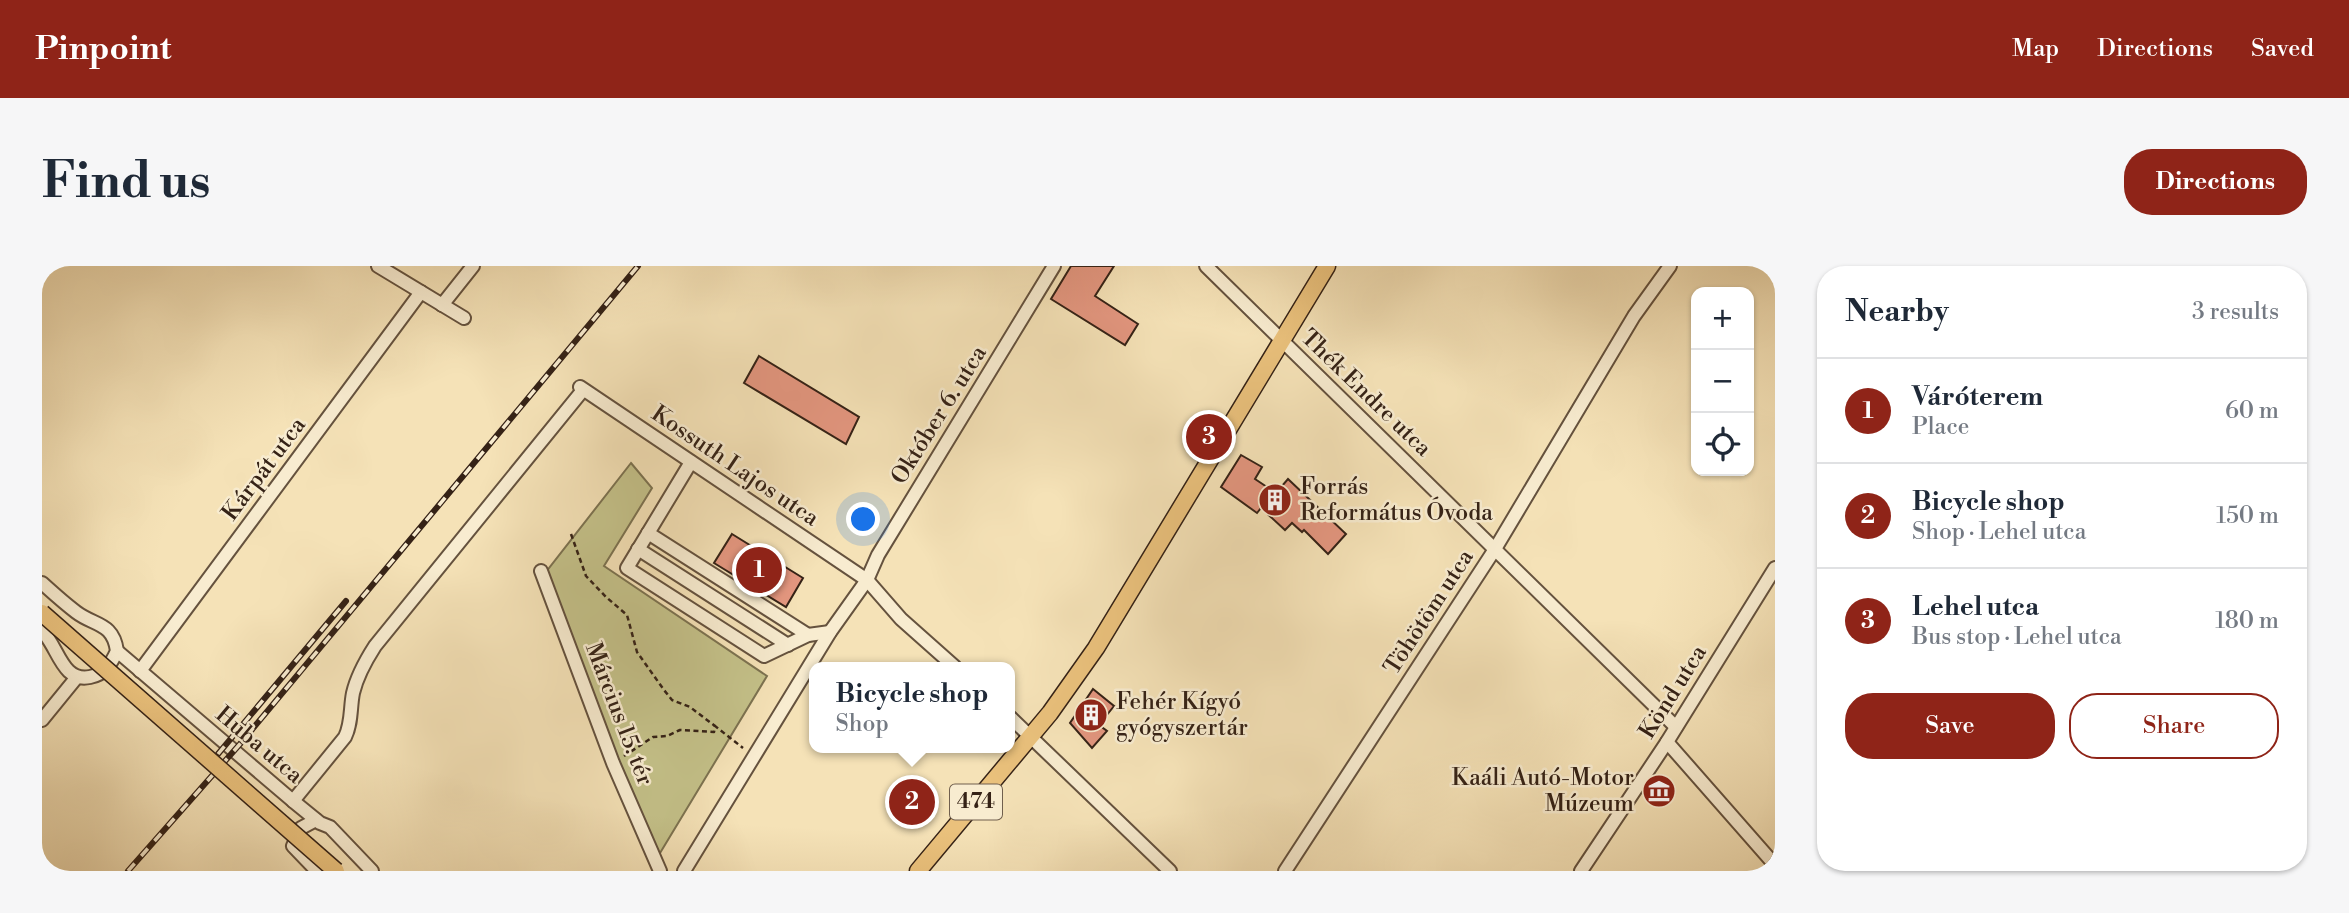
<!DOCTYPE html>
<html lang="en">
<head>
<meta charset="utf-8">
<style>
	body { margin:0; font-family:"Libre Bodoni",serif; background:#f6f6f7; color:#1f2937 }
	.controls { position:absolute; right:21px; top:21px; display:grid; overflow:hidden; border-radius:14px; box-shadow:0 2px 5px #0004 }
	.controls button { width:63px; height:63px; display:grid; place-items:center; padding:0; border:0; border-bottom:2px solid #e0e1e3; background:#fff; color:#1f2937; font:35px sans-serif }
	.you { position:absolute; left:822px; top:254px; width:24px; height:24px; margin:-18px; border:5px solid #fff; border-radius:50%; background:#1a73e8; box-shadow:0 0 0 10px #1a73e833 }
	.badge { display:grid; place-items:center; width:46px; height:46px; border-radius:50%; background:#8f2418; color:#fff; font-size:23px; font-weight:700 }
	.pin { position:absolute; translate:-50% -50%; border:4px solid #fff; box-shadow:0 2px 7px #0006 }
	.popup { position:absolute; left:767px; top:396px; width:206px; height:91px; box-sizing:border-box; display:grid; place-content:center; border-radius:14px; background:#fff; filter:drop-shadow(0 2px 5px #0005); font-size:23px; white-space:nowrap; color:#747a83 }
	.popup b { font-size:26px; color:#1f2937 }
	.popup::after { content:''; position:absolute; left:50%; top:100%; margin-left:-14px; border:14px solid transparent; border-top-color:#fff }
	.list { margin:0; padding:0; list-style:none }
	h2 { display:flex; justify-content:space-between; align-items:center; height:91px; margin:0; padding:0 28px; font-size:30px }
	h2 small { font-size:23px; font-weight:400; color:#747a83 }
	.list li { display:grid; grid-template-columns:46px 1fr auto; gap:21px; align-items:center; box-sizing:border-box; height:105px; padding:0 28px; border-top:2px solid #e0e1e3 }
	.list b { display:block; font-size:26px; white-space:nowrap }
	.list p { margin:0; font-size:23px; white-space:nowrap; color:#747a83 }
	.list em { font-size:23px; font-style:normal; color:#747a83 }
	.actions { display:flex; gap:14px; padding:21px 28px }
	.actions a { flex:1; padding:16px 0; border:2px solid #8f2418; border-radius:28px; text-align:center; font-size:24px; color:#8f2418 }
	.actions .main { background:#8f2418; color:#fff }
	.icon { flex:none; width:38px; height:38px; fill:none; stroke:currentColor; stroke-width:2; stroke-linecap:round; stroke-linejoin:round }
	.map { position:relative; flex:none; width:1733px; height:605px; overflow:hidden; border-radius:28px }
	header { display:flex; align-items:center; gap:42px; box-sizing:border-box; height:98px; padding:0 35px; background:#8f2418; color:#fff }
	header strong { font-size:33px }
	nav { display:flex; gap:38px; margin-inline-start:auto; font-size:24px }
	.intro { display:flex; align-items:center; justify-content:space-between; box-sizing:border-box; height:168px; padding:0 42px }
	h1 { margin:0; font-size:49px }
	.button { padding:18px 32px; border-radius:28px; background:#8f2418; color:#fff; font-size:24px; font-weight:700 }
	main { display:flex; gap:42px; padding:0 42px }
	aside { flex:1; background:#fff; border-radius:28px; box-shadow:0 2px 5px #0004 }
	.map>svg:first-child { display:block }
	.green { fill:#c4c189; stroke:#7c7250; stroke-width:2 }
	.building { fill:#e3967f; stroke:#352216; stroke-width:2 }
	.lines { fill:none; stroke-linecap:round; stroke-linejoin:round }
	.minor-casing { stroke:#65523e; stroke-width:16 }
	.major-casing { stroke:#352216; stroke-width:19 }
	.path { stroke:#352216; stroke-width:2.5; stroke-dasharray:5 3.5; stroke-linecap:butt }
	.minor { stroke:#f8ecd0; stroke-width:12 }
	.major { stroke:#eac17c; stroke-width:16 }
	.rail-casing { stroke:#352216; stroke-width:6 }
	.rail { stroke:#f8ecd0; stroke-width:3.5; stroke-dasharray:10; stroke-linecap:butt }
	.major-bridge-casing { stroke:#352216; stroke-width:19; stroke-linecap:butt }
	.major-bridge { stroke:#eac17c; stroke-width:16 }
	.labels { text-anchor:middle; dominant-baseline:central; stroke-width:5; stroke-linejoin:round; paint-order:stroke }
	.shield { fill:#f8ecd0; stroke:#705f4e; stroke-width:2 }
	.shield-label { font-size:21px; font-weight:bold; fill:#352216 }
	.street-label { font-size:23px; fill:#352216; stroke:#f8ecd0 }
	.poi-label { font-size:23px; fill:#352216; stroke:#f8ecd0; text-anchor:start }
</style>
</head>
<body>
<header>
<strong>Pinpoint</strong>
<nav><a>Map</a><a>Directions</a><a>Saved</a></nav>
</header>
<div class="intro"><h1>Find us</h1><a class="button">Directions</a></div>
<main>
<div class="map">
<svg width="1733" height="605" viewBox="0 0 1733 605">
	<rect width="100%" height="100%" fill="#f5e2b7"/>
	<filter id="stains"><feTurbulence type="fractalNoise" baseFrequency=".00286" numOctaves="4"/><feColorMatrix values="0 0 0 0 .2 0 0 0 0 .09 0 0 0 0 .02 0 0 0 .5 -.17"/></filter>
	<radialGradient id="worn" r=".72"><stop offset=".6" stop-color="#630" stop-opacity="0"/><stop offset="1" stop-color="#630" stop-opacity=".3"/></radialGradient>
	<polygon class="green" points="589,197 610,222 562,300 725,410 612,597 504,306"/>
	<g class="building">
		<polygon points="1029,0 1072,0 1053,30 1096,58 1083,79 1009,33"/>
		<polygon points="717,90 817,151 804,178 702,117"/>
		<polygon points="1199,189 1220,201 1213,213 1234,227 1246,213 1304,268 1286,288 1262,264 1260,266 1250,257 1243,264 1219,242 1215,247 1179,221"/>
		<polygon points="690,268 761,312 744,341 672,297"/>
		<polygon points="1051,423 1072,440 1057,459 1065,465 1050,482 1028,457"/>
	</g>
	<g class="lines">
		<defs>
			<g id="minor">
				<polyline points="336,0 422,52"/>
				<polyline points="1164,0 1634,461"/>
				<polyline points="400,39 431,0"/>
				<polyline points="538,121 825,314 859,353 913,401"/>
				<polyline points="649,196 585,302 722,390 766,369 788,366"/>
				<polyline points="606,267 766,369"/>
				<polyline points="596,283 746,379"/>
				<polyline points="499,305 571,497 618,605"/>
				<path d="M0,317c11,10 22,20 34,29 18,14 37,10 41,39 -6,13 -12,23 -27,26 -28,6 -32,-31 -48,-46"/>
				<polyline points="75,385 251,535 278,557 288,561 330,605"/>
				<polyline points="98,405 379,26"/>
				<polyline points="968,451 1128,605"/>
				<polyline points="0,454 35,411"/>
				<polyline points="1625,476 1733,599"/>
				<path d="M251,535l52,-64c7,-14 5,-29 8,-44 4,-17 13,-33 22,-47l208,-256"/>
				<polyline points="274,554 259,562 251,580 275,605"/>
				<polyline points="642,605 788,366 825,314 836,289 1012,0"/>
				<polyline points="1243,605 1453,283 1592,50 1628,0"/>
				<polyline points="1539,605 1625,476 1733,302"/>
			</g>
			<polyline id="major" points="876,605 1008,447 1054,382 1285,0"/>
		</defs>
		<use href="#minor" class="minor-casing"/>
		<use href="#major" class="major-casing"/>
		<g class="path">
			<polyline points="529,268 544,310 564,331 585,349 595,386 622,424 630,434 648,441 673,460"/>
			<polyline points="582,490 611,471 625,470 638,464 672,466 673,460 701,482"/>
		</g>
		<use href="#minor" class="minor"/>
		<use href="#major" class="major"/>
		<defs>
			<g id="rail">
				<polyline points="176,488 304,335"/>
				<polyline points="86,605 198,478 596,0"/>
			</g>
		</defs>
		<use href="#rail" class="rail-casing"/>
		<use href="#rail" class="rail"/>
		<defs>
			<polyline id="major-bridge" points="0,347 294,605"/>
		</defs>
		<use href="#major-bridge" class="major-bridge-casing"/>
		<use href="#major-bridge" class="major-bridge"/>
	</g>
	<defs>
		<symbol id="building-disc" viewBox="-11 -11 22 22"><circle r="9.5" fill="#8f2418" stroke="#f8ecd0"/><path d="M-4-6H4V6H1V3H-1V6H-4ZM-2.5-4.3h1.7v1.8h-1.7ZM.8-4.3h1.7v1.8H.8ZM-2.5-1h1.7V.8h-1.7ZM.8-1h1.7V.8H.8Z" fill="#fff"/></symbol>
		<symbol id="museum-disc" viewBox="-11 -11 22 22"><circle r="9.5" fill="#8f2418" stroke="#f8ecd0"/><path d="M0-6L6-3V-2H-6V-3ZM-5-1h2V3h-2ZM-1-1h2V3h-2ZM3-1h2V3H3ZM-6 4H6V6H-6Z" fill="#fff"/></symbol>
	</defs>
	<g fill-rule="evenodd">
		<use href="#building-disc" x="1214" y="215" width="38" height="38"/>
		<use href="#building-disc" x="1030" y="430" width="38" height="38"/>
		<use href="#museum-disc" x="1598" y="506" width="38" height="38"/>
	</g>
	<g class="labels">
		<rect class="shield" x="908" y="518.5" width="52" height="35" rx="5"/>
		<g class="shield-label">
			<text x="934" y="536">474</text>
		</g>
		<g class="street-label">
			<text transform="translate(1324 127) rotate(44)">Thék Endre utca</text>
			<text transform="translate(897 149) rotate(-58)">Október 6. utca</text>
			<text transform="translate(693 200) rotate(34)">Kossuth Lajos utca</text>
			<text transform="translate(222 203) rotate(-53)">Kárpát utca</text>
			<text transform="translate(1387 346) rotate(-57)">Töhötöm utca</text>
			<text transform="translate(1631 426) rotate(-58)">Könd utca</text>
			<text transform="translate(577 448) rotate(69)">Március 15. tér</text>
			<text transform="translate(217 479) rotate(40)">Huba utca</text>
		</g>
		<g class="poi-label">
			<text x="1258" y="221">Forrás<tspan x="1258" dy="26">Református Óvoda</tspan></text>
			<text x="1074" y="436">Fehér Kígyó<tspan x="1074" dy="26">gyógyszertár</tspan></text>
			<text x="1592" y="512" text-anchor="end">Kaáli Autó-Motor<tspan x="1592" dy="26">Múzeum</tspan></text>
		</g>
	</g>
	<rect width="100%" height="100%" filter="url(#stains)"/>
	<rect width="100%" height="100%" fill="url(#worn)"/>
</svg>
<div class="controls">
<button>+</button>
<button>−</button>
<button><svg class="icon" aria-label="locate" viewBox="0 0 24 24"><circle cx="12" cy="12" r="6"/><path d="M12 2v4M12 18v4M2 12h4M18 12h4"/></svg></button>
</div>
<div class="you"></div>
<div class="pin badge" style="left:717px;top:304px">1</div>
<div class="pin badge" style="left:870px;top:536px">2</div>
<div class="popup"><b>Bicycle shop</b>Shop</div>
<div class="pin badge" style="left:1167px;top:171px">3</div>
</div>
<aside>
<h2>Nearby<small>3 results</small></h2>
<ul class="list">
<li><span class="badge">1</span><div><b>Váróterem</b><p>Place</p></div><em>60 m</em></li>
<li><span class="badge">2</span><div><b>Bicycle shop</b><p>Shop · Lehel utca</p></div><em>150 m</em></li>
<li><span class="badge">3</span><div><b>Lehel utca</b><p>Bus stop · Lehel utca</p></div><em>180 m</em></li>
</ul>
<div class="actions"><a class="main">Save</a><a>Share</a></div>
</aside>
</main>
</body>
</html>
